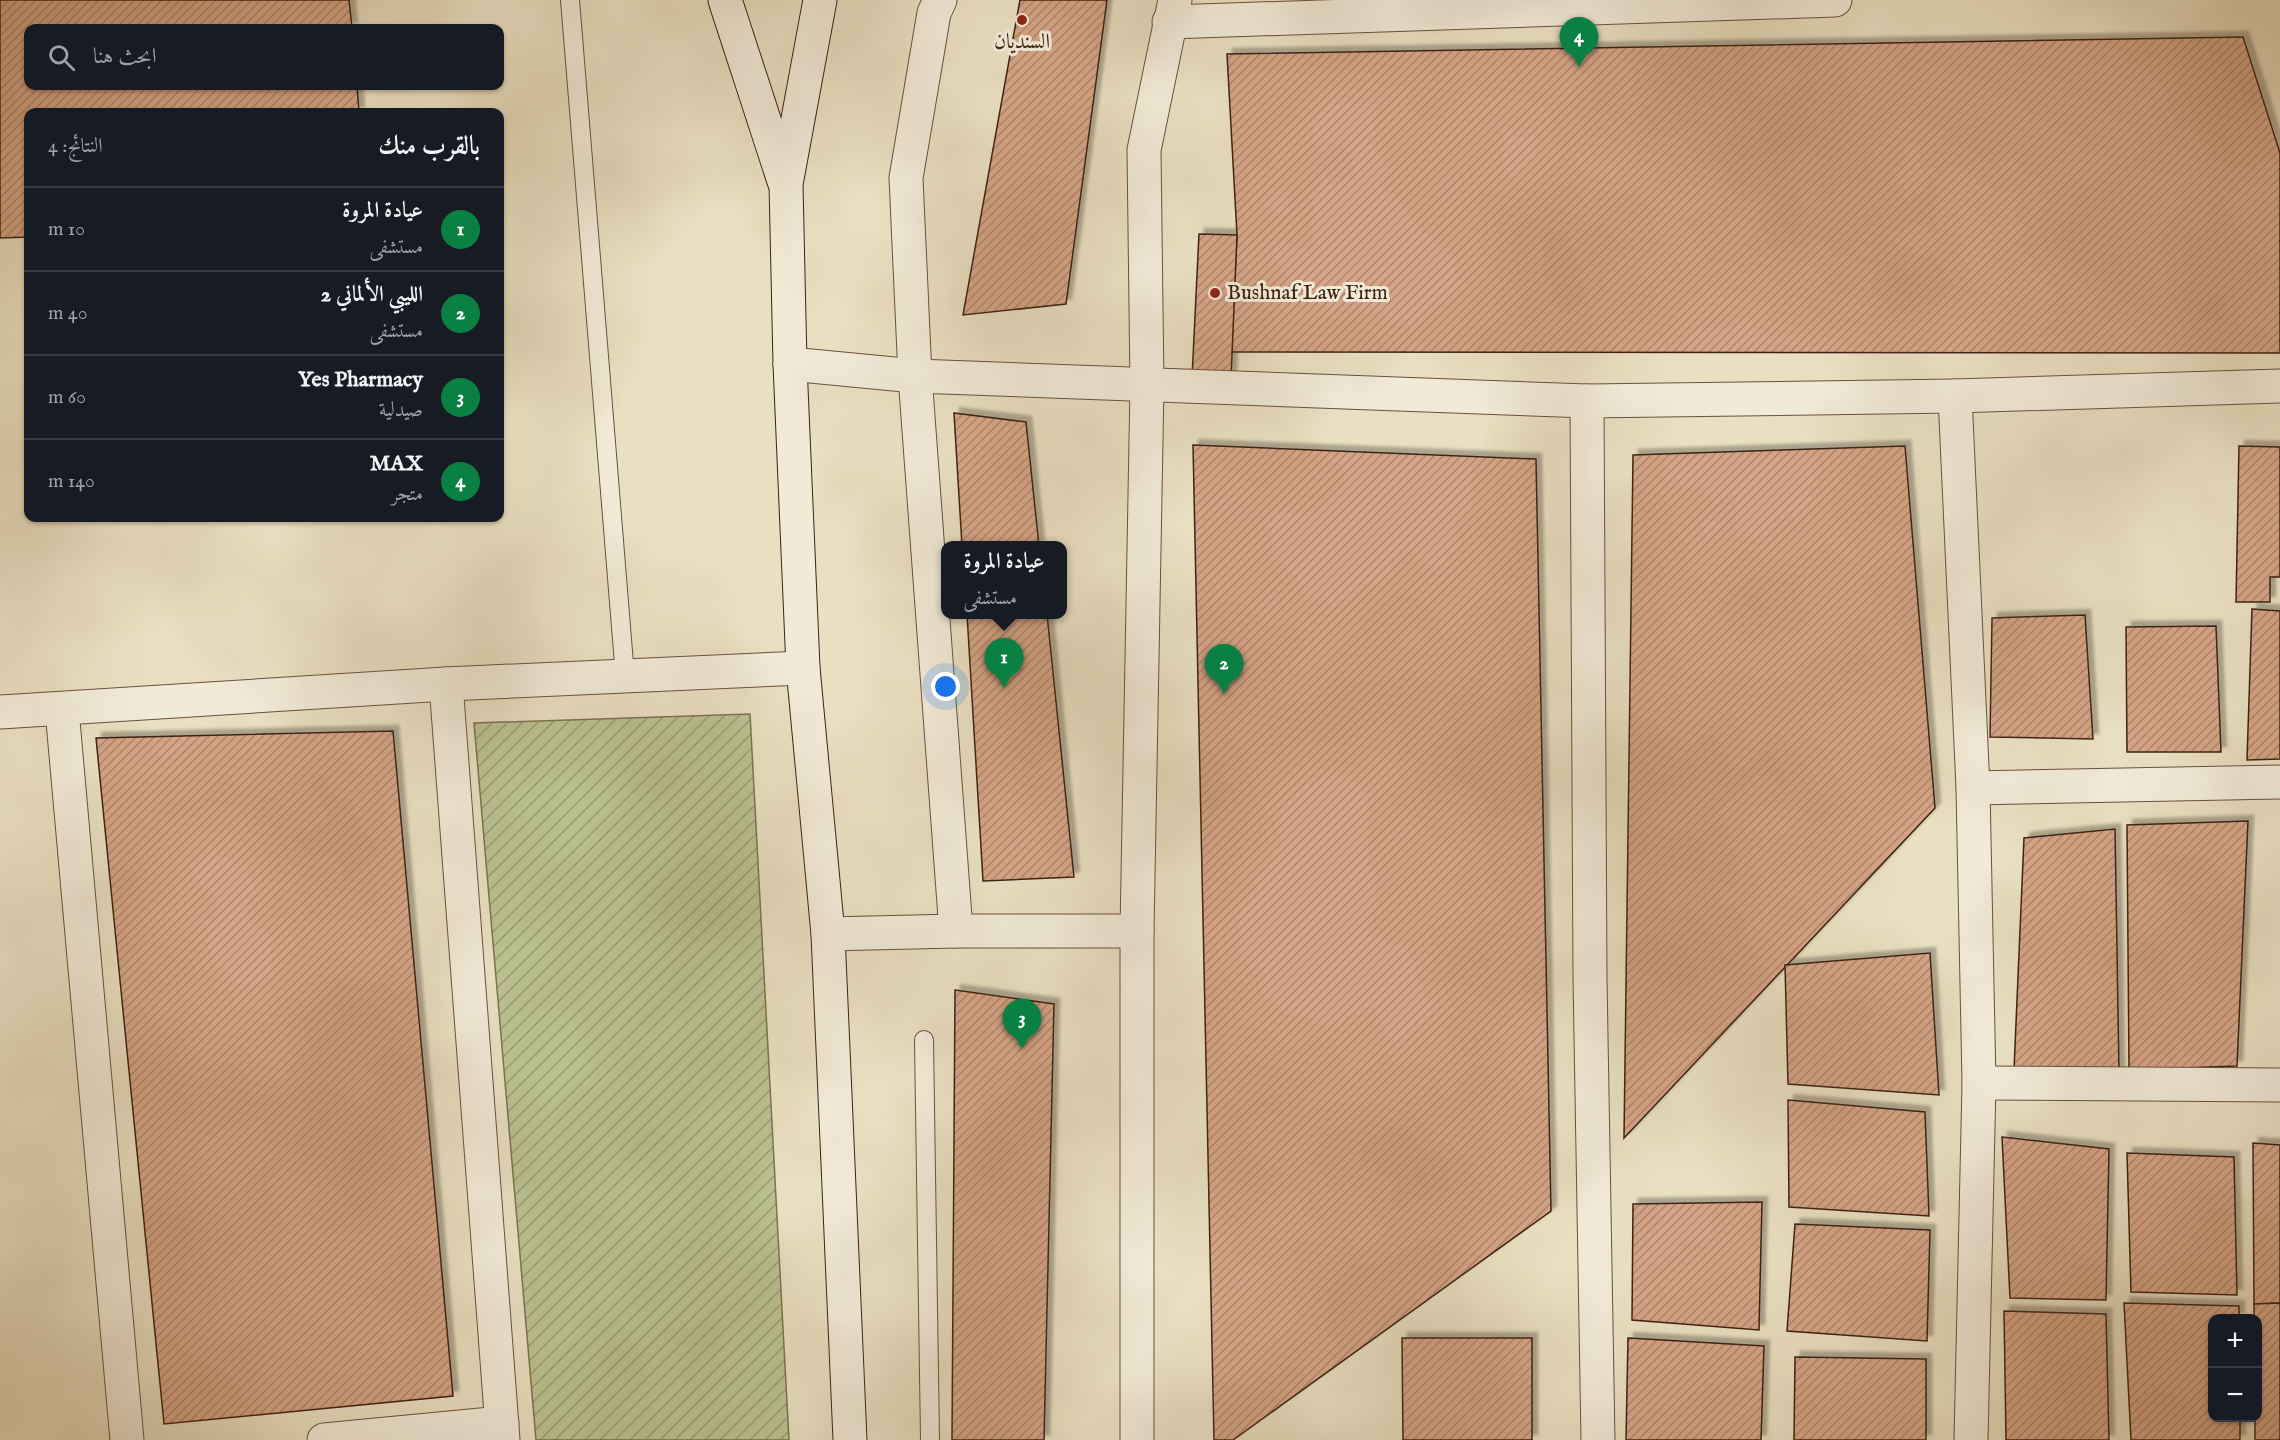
<!DOCTYPE html>
<html lang="ar">
<head>
<meta charset="utf-8">
<style>
	body { margin:0; font-family:"IM FELL English",Amiri,serif; background:#20242c; color:#f1f3f6; direction:rtl }
	.controls { position:absolute; right:18px; bottom:18px; display:grid; overflow:hidden; border-radius:12px; box-shadow:0 2px 4px #0004 }
	.controls button { width:54px; height:54px; display:grid; place-items:center; padding:0; border:0; border-bottom:2px solid #363941; background:#171b24; color:#f1f3f6; font:30px sans-serif }
	.you { position:absolute; left:946px; top:687px; width:21px; height:21px; margin:-15px; border:4px solid #fff; border-radius:50%; background:#1a73e8; box-shadow:0 0 0 9px #1a73e833 }
	.badge { display:grid; place-items:center; width:39px; height:39px; border-radius:50%; background:#0b8043; color:#fff; font-size:20px; font-weight:700 }
	.pin { position:absolute; translate:-50% -50px; filter:drop-shadow(0 2px 3px #0008) }
	.pin::after { content:''; position:absolute; top:32px; width:21px; height:18px; background:inherit; clip-path:polygon(0 0,100% 0,50% 100%) }
	.popup { position:absolute; left:941px; top:541px; width:126px; height:78px; box-sizing:border-box; display:grid; place-content:center; border-radius:12px; background:#171b24; filter:drop-shadow(0 2px 4px #0005); font-size:20px; white-space:nowrap; color:#9ea1a6 }
	.popup b { font-size:22px; color:#f1f3f6 }
	.popup::after { content:''; position:absolute; left:50%; top:100%; margin-left:-12px; border:12px solid transparent; border-top-color:#171b24 }
	.list { margin:0; padding:0; list-style:none }
	h2 { display:flex; justify-content:space-between; align-items:center; height:78px; margin:0; padding:0 24px; font-size:26px }
	h2 small { font-size:20px; font-weight:400; color:#9ea1a6 }
	.list li { display:grid; grid-template-columns:39px 1fr auto; gap:18px; align-items:center; box-sizing:border-box; height:84px; padding:0 24px; border-top:2px solid #363941 }
	.list b { display:block; font-size:22px; white-space:nowrap }
	.list p { margin:0; font-size:20px; white-space:nowrap; color:#9ea1a6 }
	.list em { font-size:20px; font-style:normal; color:#9ea1a6 }
	.icon { flex:none; width:33px; height:33px; fill:none; stroke:currentColor; stroke-width:2; stroke-linecap:round; stroke-linejoin:round }
	.map { position:relative; flex:none; width:2280px; height:1440px; overflow:hidden; direction:ltr }
	.search { position:absolute; background:#171b24; box-shadow:0 2px 4px #0004; left:24px; top:24px; width:480px; height:66px; display:flex; align-items:center; gap:15px; box-sizing:border-box; padding:0 21px; border-radius:12px; color:#9ea1a6; font-size:22px }
	.panel { position:absolute; background:#171b24; box-shadow:0 2px 4px #0004; left:24px; top:108px; width:480px; height:414px; border-radius:12px; direction:rtl }
	.map>svg:first-child { display:block }
	.garden { fill:url(#garden-furrows); stroke:#7c7252; stroke-width:1.5 }
	.building { fill:url(#building-hatch); stroke:#3e2213; stroke-width:1.5; filter:url(#shadow) }
	.lines { fill:none; stroke-linecap:round; stroke-linejoin:round }
	.lane-casing { stroke:#69513e; stroke-width:20 }
	.street-casing { stroke:#69513e; stroke-width:35 }
	.secondary-casing { stroke:#3e2213; stroke-width:35 }
	.lane { stroke:#f1ead7; stroke-width:18 }
	.street { stroke:#f1ead7; stroke-width:33 }
	.secondary { stroke:#f1ead7; stroke-width:33 }
	.poi-dot { fill:#8f2418; stroke:#f1ead7; stroke-width:2 }
	.labels { text-anchor:middle; dominant-baseline:central; stroke-width:6; stroke-linejoin:round; paint-order:stroke }
	.poi-label { font-size:21px; fill:#3e2213; stroke:#f1ead7 }
</style>
</head>
<body>
<div class="map">
<svg width="2280" height="1440" viewBox="0 0 2280 1440">
	<defs>
		<pattern id="garden-furrows" width="10" height="10" patternUnits="userSpaceOnUse" patternTransform="scale(1.5)"><rect width="10" height="10" fill="#bac191"/><path d="M-1 1l2-2M0 10L10 0M9 11l2-2" fill="none" stroke="#999c75"/></pattern>
		<pattern id="building-hatch" width="6" height="6" patternUnits="userSpaceOnUse" patternTransform="scale(1.5)"><rect width="6" height="6" fill="#d5a486"/><path d="M-1 1l2-2M0 6l6-6M5 7l2-2" fill="none" stroke="#ae856c"/></pattern>
		<filter id="shadow"><feDropShadow dx="5.5" dy="-5.5" stdDeviation="1.5" flood-color="#0004"/></filter>
	</defs>
	<rect width="100%" height="100%" fill="#e9dfc1"/>
	<filter id="stains"><feTurbulence type="fractalNoise" baseFrequency=".00333" numOctaves="4"/><feColorMatrix values="0 0 0 0 .2 0 0 0 0 .09 0 0 0 0 .02 0 0 0 .5 -.17"/></filter>
	<radialGradient id="worn" r=".72"><stop offset=".6" stop-color="#630" stop-opacity="0"/><stop offset="1" stop-color="#630" stop-opacity=".3"/></radialGradient>
	<polygon class="garden" points="750,714 789,1440 536,1440 474,723"/>
	<g class="building">
		<polygon points="0,0 349,0 352,28 28,28 28,86 357,86 359,112 28,112 28,237 0,238"/>
		<polygon points="1020,0 1107,0 1066,304 963,315"/>
		<polygon points="2243,37 2280,153 2280,353 1231,352 1237,235 1227,54"/>
		<polygon points="1199,234 1237,235 1231,379 1192,378"/>
		<polygon points="954,413 1026,422 1039,546 962,546"/>
		<polygon points="1193,445 1536,459 1551,1211 1233,1440 1214,1440"/>
		<polygon points="1905,446 1935,808 1624,1138 1633,455"/>
		<polygon points="2239,446 2280,447 2280,577 2270,577 2270,602 2236,602"/>
		<polygon points="2252,609 2280,611 2280,759 2247,760"/>
		<polygon points="967,614 1047,614 1074,877 983,881"/>
		<polygon points="2085,615 2093,739 1990,737 1992,618"/>
		<polygon points="2216,626 2221,752 2127,752 2126,627"/>
		<polygon points="393,731 453,1396 164,1424 96,738"/>
		<polygon points="2248,821 2237,1066 2129,1070 2127,825"/>
		<polygon points="2115,829 2119,1072 2014,1070 2024,838"/>
		<polygon points="1930,953 1939,1095 1788,1084 1785,965"/>
		<polygon points="955,990 1054,1004 1044,1440 952,1440"/>
		<polygon points="1788,1100 1925,1112 1929,1216 1789,1207"/>
		<polygon points="2002,1137 2109,1149 2106,1300 2010,1298"/>
		<polygon points="2253,1143 2280,1145 2280,1303 2254,1304"/>
		<polygon points="2127,1153 2234,1157 2237,1295 2131,1292"/>
		<polygon points="1762,1202 1759,1330 1632,1320 1633,1204"/>
		<polygon points="1795,1224 1930,1230 1927,1341 1787,1331"/>
		<polygon points="2124,1303 2239,1306 2239,1318 2212,1318 2212,1418 2240,1418 2240,1440 2131,1440"/>
		<polygon points="2280,1303 2280,1440 2255,1440 2255,1418 2258,1418 2258,1318 2254,1318 2254,1304"/>
		<polygon points="2004,1311 2106,1314 2109,1440 2006,1440"/>
		<polygon points="1402,1338 1532,1338 1532,1440 1403,1440"/>
		<polygon points="1628,1338 1764,1346 1761,1440 1626,1440"/>
		<polygon points="1795,1357 1926,1359 1926,1440 1794,1440"/>
	</g>
	<g class="lines">
		<defs>
			<g id="lane">
				<polyline points="570,0 625,676"/>
				<polyline points="924,1040 930,1440"/>
			</g>
			<g id="street">
				<polyline points="1169,22 1835,0"/>
				<polyline points="790,364 915,376 1587,401 1955,396 2280,386"/>
				<polyline points="1955,396 1973,788 1979,1083 1971,1440"/>
				<polyline points="1587,401 1590,978 1598,1440"/>
				<polyline points="446,684 503,1440"/>
				<polyline points="62,710 127,1440"/>
				<polyline points="0,712 446,684 803,668"/>
				<polyline points="1973,788 2280,782"/>
				<polyline points="956,931 1137,931"/>
				<polyline points="828,934 956,931 915,376 906,178 934,13 940,0"/>
				<polyline points="1979,1083 2280,1085"/>
				<polyline points="324,1440 502,1423"/>
				<polyline points="1137,1440 1137,931 1147,386 1144,150 1175,0"/>
			</g>
			<g id="secondary">
				<polyline points="725,0 784,181"/>
				<polyline points="820,0 786,184 790,364 803,668 828,934 850,1440"/>
			</g>
		</defs>
		<use href="#lane" class="lane-casing"/>
		<use href="#street" class="street-casing"/>
		<use href="#secondary" class="secondary-casing"/>
		<use href="#lane" class="lane"/>
		<use href="#street" class="street"/>
		<use href="#secondary" class="secondary"/>
	</g>
	<g class="poi-dot">
		<circle cx="1022" cy="20" r="6"/>
		<circle cx="1215" cy="293" r="6"/>
	</g>
	<g class="labels">
		<g class="poi-label">
			<text x="1022" y="42">السنديان</text>
			<text x="1227" y="293" text-anchor="start">Bushnaf Law Firm</text>
		</g>
	</g>
	<rect width="100%" height="100%" filter="url(#stains)"/>
	<rect width="100%" height="100%" fill="url(#worn)"/>
</svg>
<div class="controls">
<button>+</button>
<button>−</button>
</div>
<div class="you"></div>
<div class="pin badge" style="left:1004px;top:688px">1</div>
<div class="popup"><b>عيادة المروة</b>مستشفى</div>
<div class="pin badge" style="left:1224px;top:694px">2</div>
<div class="pin badge" style="left:1022px;top:1049px">3</div>
<div class="pin badge" style="left:1579px;top:67px">4</div>
<div class="search"><svg class="icon" aria-label="search" viewBox="0 0 24 24"><circle cx="10" cy="10" r="6"/><path d="M15 15l6 6"/></svg>ابحث هنا</div>
<section class="panel">
<h2>بالقرب منك<small>النتائج: 4</small></h2>
<ul class="list">
<li><span class="badge">1</span><div><b>عيادة المروة</b><p>مستشفى</p></div><em>10 m</em></li>
<li><span class="badge">2</span><div><b>الليبي الألماني 2</b><p>مستشفى</p></div><em>40 m</em></li>
<li><span class="badge">3</span><div><b>Yes Pharmacy</b><p>صيدلية</p></div><em>60 m</em></li>
<li><span class="badge">4</span><div><b>MAX</b><p>متجر</p></div><em>140 m</em></li>
</ul>
</section>
</div>
</body>
</html>
